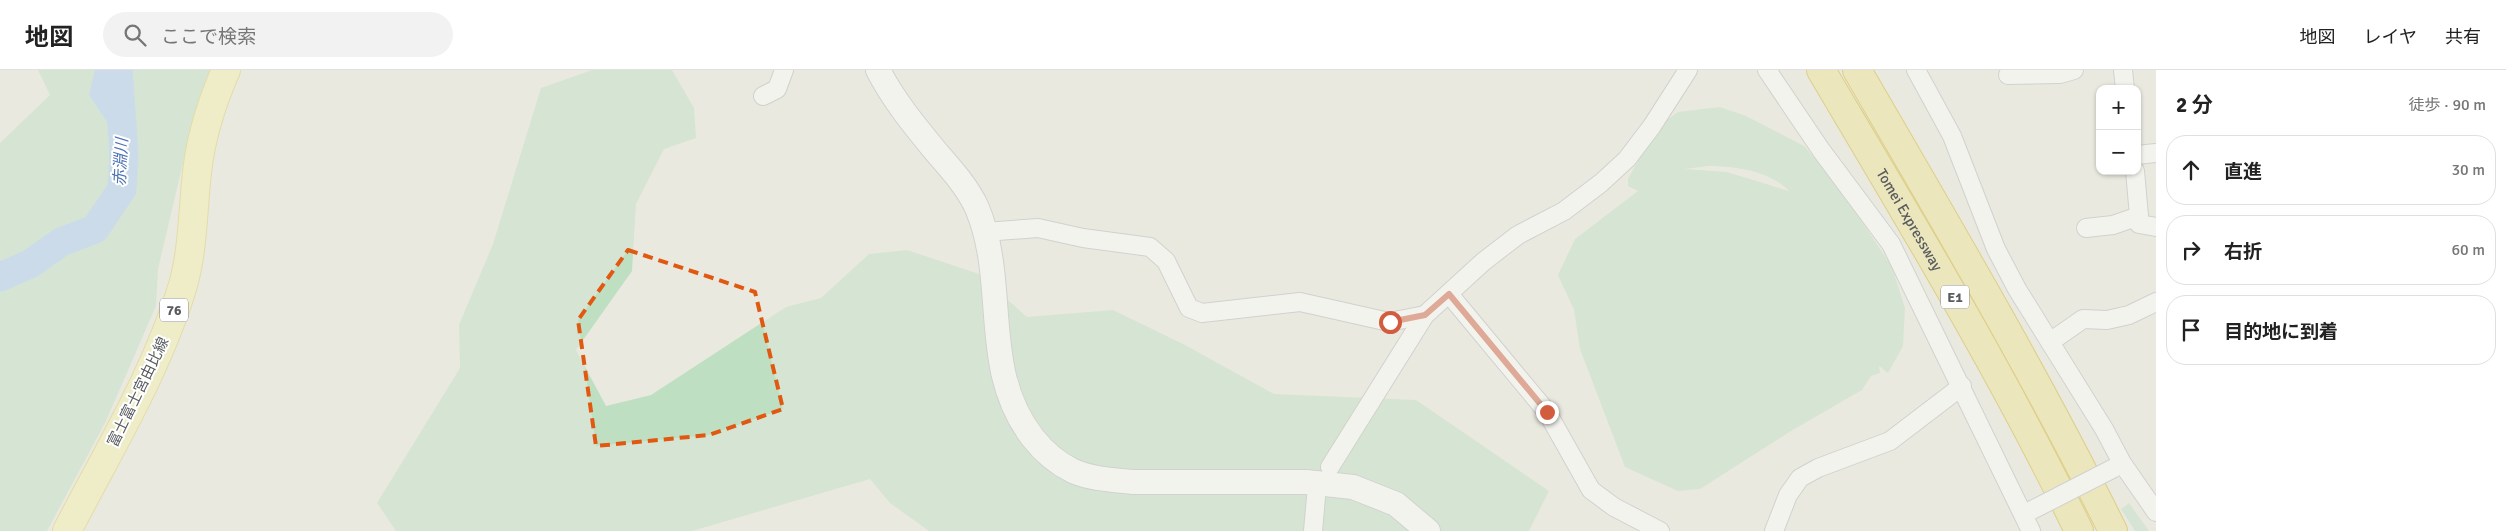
<!DOCTYPE html>
<html lang="ja">
<head>
<meta charset="utf-8">
<style>
	body { margin:0; font-family:Signika,"Noto Sans JP",sans-serif; background:#f2f2f2; color:#222 }
	.controls { position:absolute; right:15px; top:15px; display:grid; overflow:hidden; border-radius:10px; box-shadow:0 1px 4px #0004 }
	.controls button { width:45px; height:45px; display:grid; place-items:center; padding:0; border:0; border-bottom:1px solid #e0e0e0; background:#fff; color:#222; font:25px sans-serif }
	.stop { position:absolute; width:15px; height:15px; margin:-11px; border:4px solid #d25c3e; border-radius:50%; background:#fff }
	.stop.end { background:#d25c3e; border-color:#fff; box-shadow:0 1px 5px #0008 }
	.list { margin:0; padding:0; list-style:none }
	h2 { display:flex; justify-content:space-between; align-items:center; height:65px; margin:0; padding:0 20px; font-size:21px }
	h2 small { font-size:16px; font-weight:400; color:#767676 }
	.list li { display:grid; grid-template-columns:32px 1fr auto; gap:15px; align-items:center; box-sizing:border-box; height:70px; margin:0 10px 10px; padding:0 10px; border:1px solid #e0e0e0; border-radius:20px }
	.list b { display:block; font-size:19px; white-space:nowrap }
	.list em { font-size:16px; font-style:normal; color:#767676 }
	.icon { flex:none; width:28px; height:28px; fill:none; stroke:currentColor; stroke-width:2; stroke-linecap:round; stroke-linejoin:round }
	.map { position:relative; flex:none; width:2156px; height:461px; overflow:hidden }
	header { display:flex; align-items:center; gap:30px; box-sizing:border-box; height:70px; padding:0 25px; background:#fff; border-bottom:1px solid #e0e0e0 }
	header strong { font-size:24px }
	nav { display:flex; gap:28px; margin-inline-start:auto; font-size:18px }
	.search { width:350px; height:45px; background:#f2f2f2; display:flex; align-items:center; gap:12px; box-sizing:border-box; padding:0 18px; border-radius:28px; color:#767676; font-size:19px }
	main { display:flex }
	aside { flex:1; background:#fff }
	.map>svg:first-child { display:block }
	.green { fill:#bfdfc3; fill-rule:evenodd }
	.water { fill:#a7c9f3 }
	.lines { fill:none; stroke-linecap:round; stroke-linejoin:round }
	.river { stroke:#a7c9f3; stroke-width:29 }
	.street-casing { stroke:#b3b5b9; stroke-width:20 }
	.secondary-casing { stroke:#b4b6bb; stroke-width:26 }
	.primary-casing { stroke:#decb65; stroke-width:30 }
	.highway-casing { stroke:#cfad1b; stroke-width:30 }
	.street { stroke:#fff; stroke-width:18 }
	.secondary { stroke:#fff; stroke-width:24 }
	.primary { stroke:#f4f1ab; stroke-width:28 }
	.highway { stroke:#efe293; stroke-width:28 }
	.street-bridge-casing { stroke:#b3b5b9; stroke-width:20; stroke-linecap:butt }
	.street-bridge { stroke:#fff; stroke-width:18 }
	.route { stroke:#d25c3e; stroke-width:6 }
	.marked { fill:none; stroke:#e15910; stroke-width:4; stroke-dasharray:10 6; stroke-linejoin:round }
	.labels { text-anchor:middle; dominant-baseline:central; stroke-width:4; stroke-linejoin:round; paint-order:stroke }
	.shield { fill:#fff; stroke:#8b8c8f; stroke-width:1 }
	.shield-label { font-size:14px; font-weight:bold; fill:#595b5f }
	.street-label { font-size:15px; fill:#595b5f; stroke:#fff }
	.water-label { font-size:16px; font-style:italic; fill:#4e73b2; stroke:#fff }
</style>
</head>
<body>
<header>
<strong>地図</strong>
<div class="search"><svg class="icon" aria-label="search" viewBox="0 0 24 24"><circle cx="10" cy="10" r="6"/><path d="M15 15l6 6"/></svg>ここで検索</div>
<nav><a>地図</a><a>レイヤ</a><a>共有</a></nav>
</header>
<main>
<div class="map">
<svg width="2156" height="461" viewBox="0 0 2156 461">
	<rect width="100%" height="100%" fill="#eae9e0"/>
	<g class="green">
		<polygon points="38,0 211,0 200,26 191,59 158,199 156,236 106,351 47,461 0,461 0,73 50,25"/>
		<polygon points="592,0 672,0 694,38 696,68 664,79 636,134 632,201 576,280 606,336 651,325 786,237 821,228 869,184 907,180 979,204 1027,247 1113,240 1185,275 1274,324 1416,330 1549,421 1529,461 929,461 890,433 870,409 692,461 396,461 377,433 460,298 459,255 493,174 541,18"/>
		<path d="M1720,37l26,9 58,30 33,38 55,83 13,41 -2,38 -15,27 -9,-7 1,7 -9,3 -9,14 -71,41 -91,58 -22,2 -53,-24 -45,-118 -6,-39 -16,-35 17,-36 63,-48 -10,-5v-7l25,-46 11,-11 14,-10zM1708,96c27,0 62,5 81,25l-62,-19 -42,-3z"/>
		<polygon points="2129,433 2149,461 2135,461 2121,439"/>
	</g>
	<polygon class="water" points="95,0 123,0 129,65 123,76 89,25"/>
	<g class="lines">
		<polyline class="river" points="0,207 30,194 61,172 95,159 122,119 124,83 118,0"/>
		<defs>
			<g id="street">
				<polyline points="1767,0 1821,80 1891,174 2031,461"/>
				<polyline points="1916,0 1952,66 1996,179 2017,219 2104,359 2122,393 2156,442"/>
				<polyline points="2123,0 2125,19"/>
				<polyline points="2008,5 2060,4 2074,0"/>
				<polyline points="763,26 777,19 784,0"/>
				<polyline points="2137,85 2156,83"/>
				<polyline points="2139,146 2139,154 2156,157"/>
				<polyline points="2086,158 2113,155 2139,146 2135,101"/>
				<polyline points="984,162 1038,158 1083,168 1150,177 1166,191 1189,238 1202,243 1300,232 1389,252 1425,245"/>
				<polyline points="1449,224 1547,342 1591,420 1614,437 1660,461"/>
				<polyline points="2050,272 2083,249 2107,250 2129,245 2156,232"/>
				<polyline points="1330,397 1425,245 1483,192 1518,165 1564,141 1601,113 1627,89 1652,56 1688,0"/>
				<polyline points="1313,461 1316,427"/>
				<polyline points="1774,461 1788,425 1800,408 1818,398 1890,371 1962,316"/>
			</g>
			<path id="secondary" d="M878,0c16,31 37,56 59,83 15,17 31,35 40,55 32,76 2,161 56,230 11,14 24,25 40,33 18,8 41,9 60,11h173l47,5 43,17 32,27"/>
			<path id="primary" d="M67,461c41,-80 90,-159 116,-246 10,-35 10,-77 14,-113 4,-35 15,-70 29,-102"/>
			<g id="highway">
				<path id="s1" d="M1821,0c90,152 181,302 258,461"/>
				<path d="M1857,0c88,152 178,303 256,461"/>
			</g>
		</defs>
		<use href="#street" class="street-casing"/>
		<use href="#secondary" class="secondary-casing"/>
		<use href="#primary" class="primary-casing"/>
		<use href="#highway" class="highway-casing"/>
		<use href="#street" class="street"/>
		<use href="#secondary" class="secondary"/>
		<use href="#primary" class="primary"/>
		<use href="#highway" class="highway"/>
		<defs>
			<polyline id="street-bridge" points="2032,440 2114,398"/>
		</defs>
		<use href="#street-bridge" class="street-bridge-casing"/>
		<use href="#street-bridge" class="street-bridge"/>
	</g>
	<g class="lines">
		<polyline class="route" points="1390,252 1425,245 1449,224 1547,342"/>
	</g>
	<path d="M0 0H2156V461H0ZM628,180l127,42 28,117 -74,26 -113,11 -18,-126z" fill="#eae9e0" fill-opacity=".55" fill-rule="evenodd"/>
	<path class="marked" d="M628,180l127,42 28,117 -74,26 -113,11 -18,-126z"/>
	<g class="labels">
		<g class="shield">
			<rect x="1941" y="215.5" width="28" height="23" rx="4"/>
			<rect x="160" y="228.5" width="28" height="23" rx="4"/>
		</g>
		<g class="shield-label">
			<text x="1955" y="227">E1</text>
			<text x="174" y="240">76</text>
		</g>
		<g class="street-label">
			<text stroke="none"><textPath href="#s1" startOffset="174">Tomei Expressway</textPath></text>
			<text transform="translate(138 322) rotate(-64)">富士富士宮由比線</text>
		</g>
		<g class="water-label">
			<text transform="translate(121 92) rotate(-87)">赤淵川</text>
		</g>
	</g>
</svg>
<div class="controls">
<button>+</button>
<button>−</button>
</div>
<div class="stop" style="left:1390px;top:252px"></div>
<div class="stop end" style="left:1547px;top:342px"></div>
</div>
<aside>
<h2>2 分<small>徒歩 · 90 m</small></h2>
<ul class="list">
<li><svg class="icon" aria-label="ahead" viewBox="0 0 24 24"><path d="M12 20V5M6 11l6-6 6 6"/></svg><div><b>直進</b></div><em>30 m</em></li>
<li><svg class="icon" aria-label="right" viewBox="0 0 24 24"><path d="M7 20v-9h11M14 6l5 5-5 5"/></svg><div><b>右折</b></div><em>60 m</em></li>
<li><svg class="icon" aria-label="arrive" viewBox="0 0 24 24"><path d="M6 21V4h12l-3 4 3 4H6"/></svg><div><b>目的地に到着</b></div></li>
</ul>
</aside>
</main>
</body>
</html>
